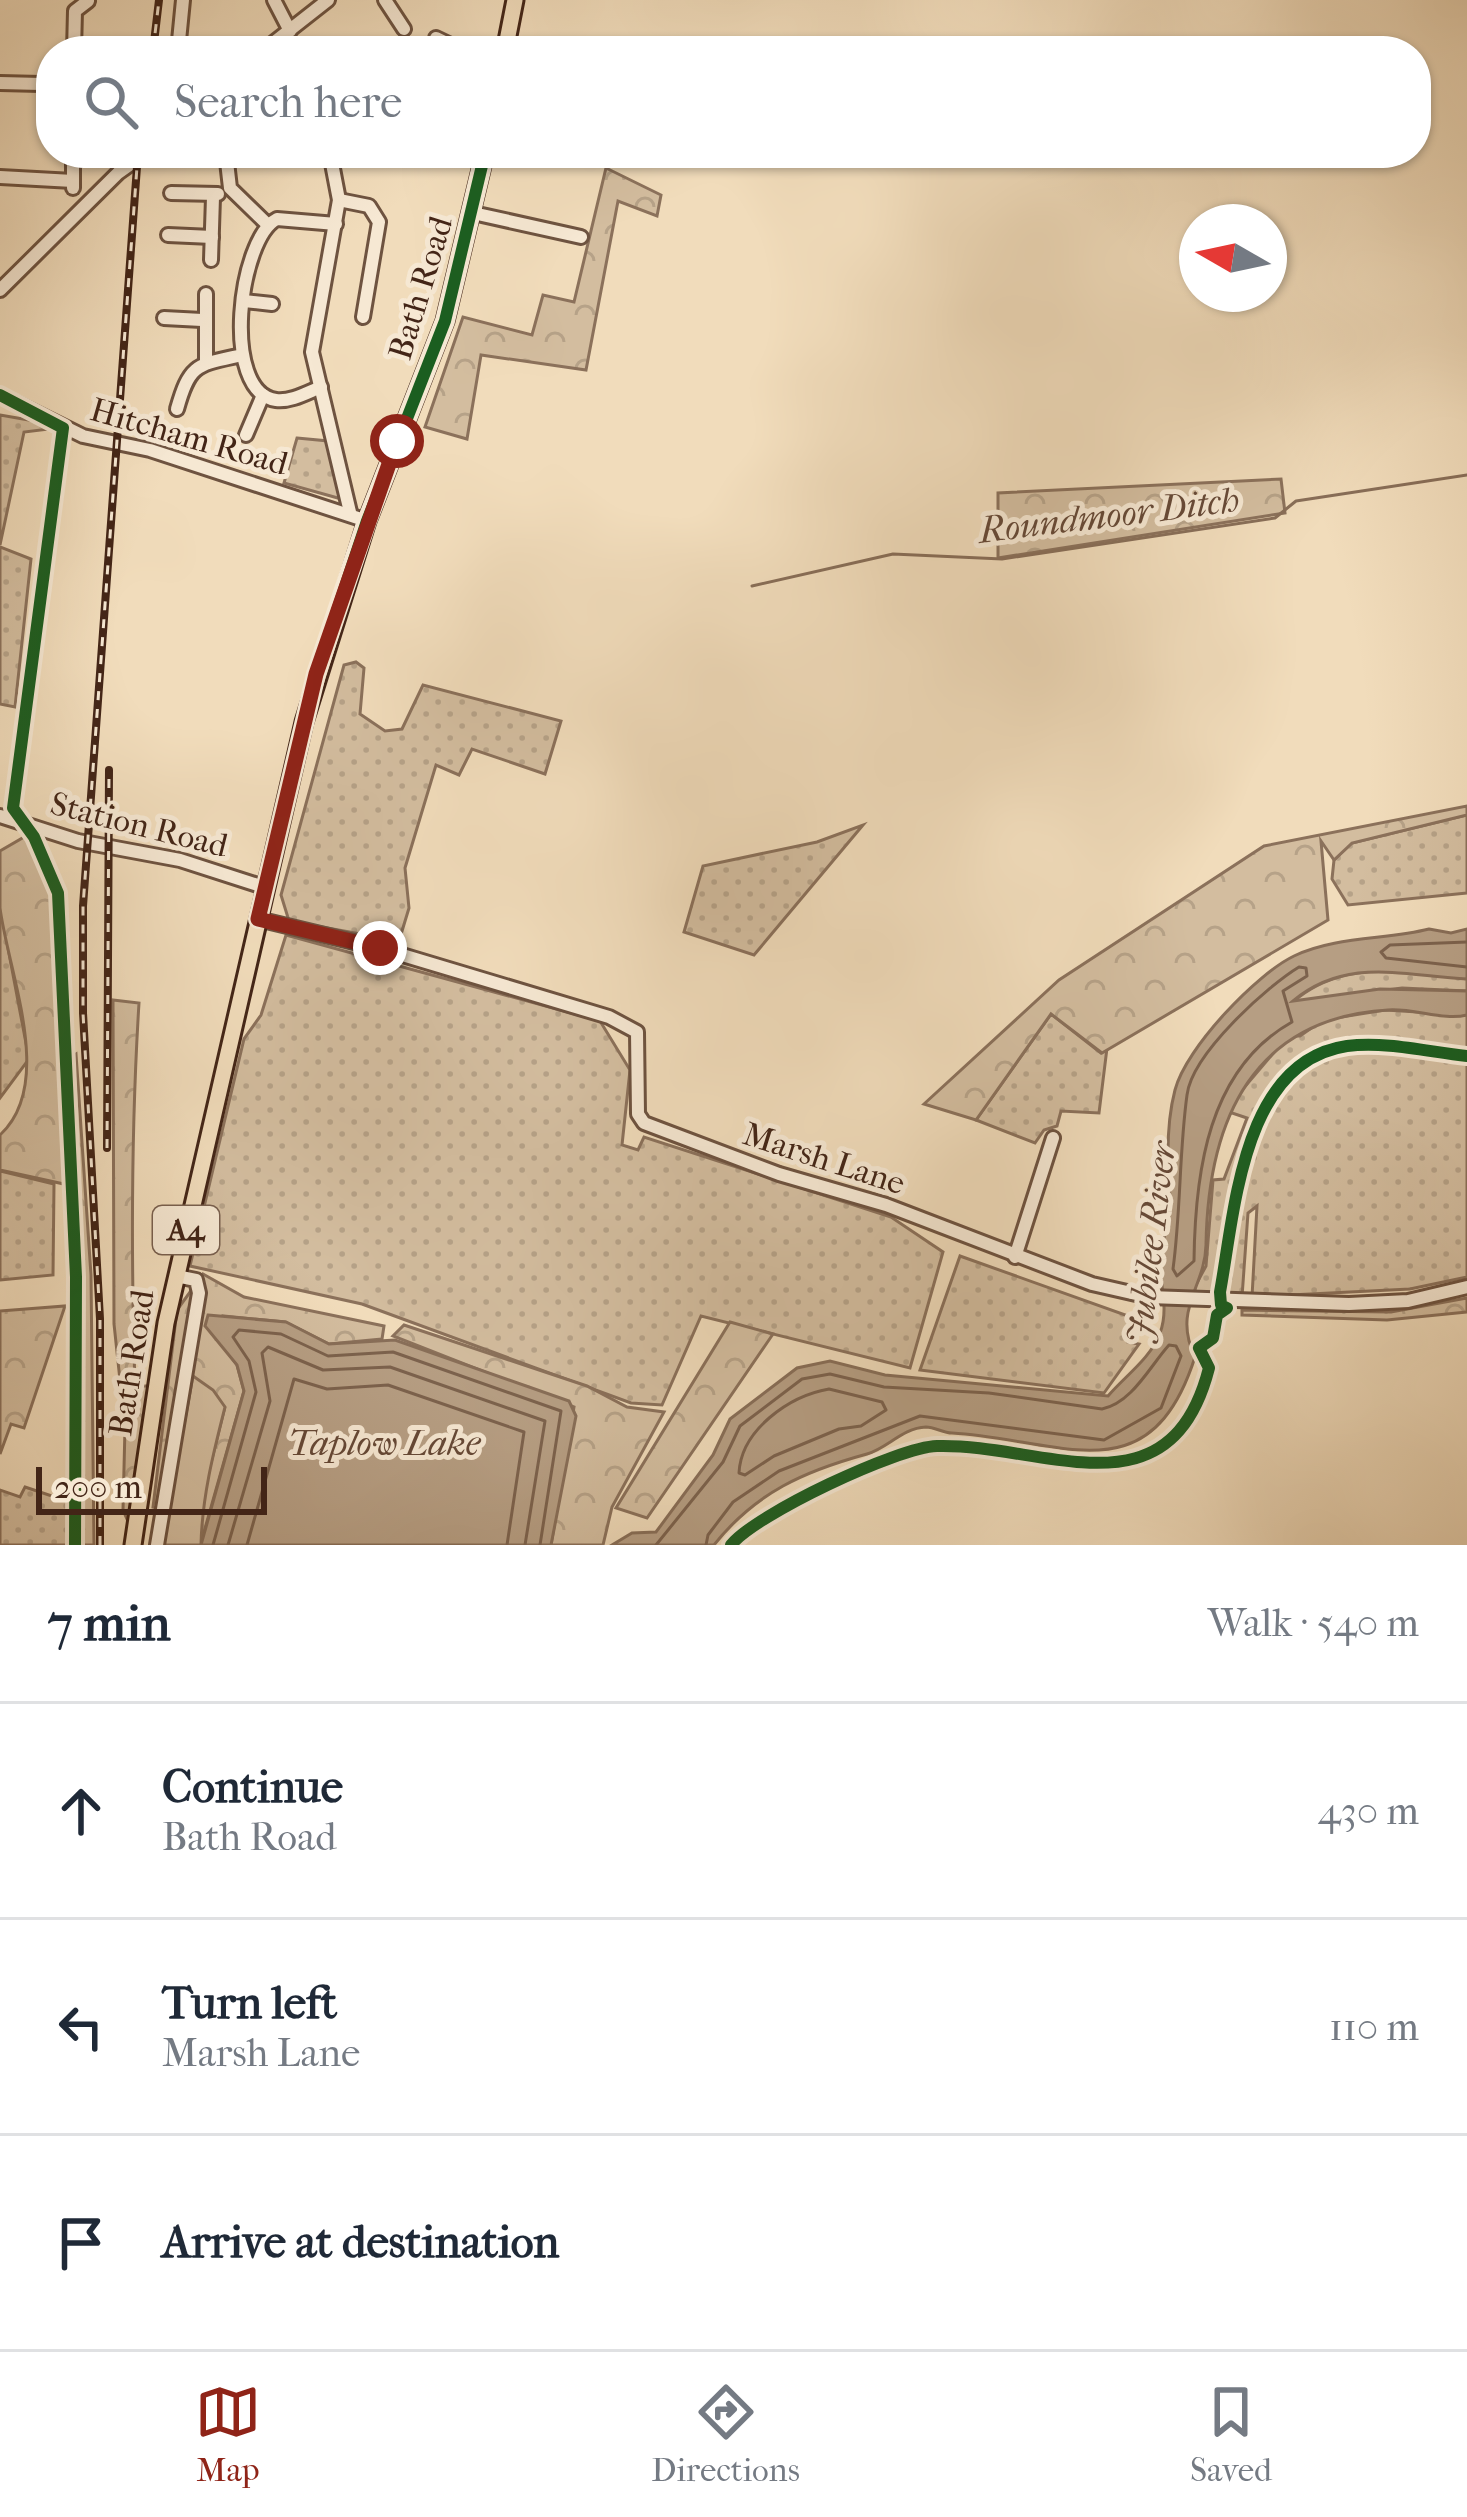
<!DOCTYPE html>
<html lang="en">
<head>
<meta charset="utf-8">
<style>
	body { margin:0; font-family:"IM FELL French Canon",serif; background:#f6f6f7; color:#1f2937 }
	.compass { position:absolute; left:1179px; top:204px; width:108px; height:108px; border-radius:50%; background:#fff; box-shadow:0 3px 9px #0004; rotate:279deg }
	.scale { position:absolute; left:36px; bottom:30px; width:231px; box-sizing:border-box; padding-left:12px; border:6px solid #432517; border-top:0; font-size:33px; line-height:42px; white-space:nowrap; color:#432517; -webkit-text-stroke:9px #f6e8d3; paint-order:stroke }
	.stop { position:absolute; width:36px; height:36px; margin:-27px; border:9px solid #8f2418; border-radius:50%; background:#fff }
	.stop.end { background:#8f2418; border-color:#fff; box-shadow:0 3px 12px #0008 }
	.list { margin:0; padding:0; list-style:none }
	h2 { display:flex; justify-content:space-between; align-items:center; height:156px; margin:0; padding:0 48px; font-size:51px }
	h2 small { font-size:39px; font-weight:400; color:#747a83 }
	.list li { display:grid; grid-template-columns:78px 1fr auto; gap:36px; align-items:center; box-sizing:border-box; height:216px; padding:0 48px; border-top:3px solid #e0e1e3 }
	.list b { display:block; font-size:45px; white-space:nowrap }
	.list p { margin:0; font-size:39px; white-space:nowrap; color:#747a83 }
	.list em { font-size:39px; font-style:normal; color:#747a83 }
	.icon { flex:none; width:66px; height:66px; fill:none; stroke:currentColor; stroke-width:2; stroke-linecap:round; stroke-linejoin:round }
	.map { position:relative; flex:none; width:1467px; height:1545px; overflow:hidden }
	.search { position:absolute; background:#fff; box-shadow:0 3px 9px #0004; left:36px; right:36px; top:36px; height:132px; display:flex; align-items:center; gap:30px; box-sizing:border-box; padding:0 42px; border-radius:48px; color:#747a83; font-size:45px }
	.sheet { height:804px; background:#fff }
	nav { display:flex; justify-content:space-around; align-items:center; box-sizing:border-box; height:168px; border-top:3px solid #e0e1e3; background:#fff; font-size:33px; color:#747a83 }
	nav a { display:grid; justify-items:center; gap:6px }
	nav .on { color:#8f2418 }
	.map>svg:first-child { display:block }
	.grass { fill:url(#grass-dots); stroke:#8b715b; stroke-width:3 }
	.forest { fill:url(#forest-crowns); stroke:#8b715b; stroke-width:3 }
	.garden { fill:#d3bd9f; stroke:#8b715b; stroke-width:3 }
	.water { fill:#b69e83; stroke:#886e58; stroke-width:3 }
	.lines { fill:none; stroke-linecap:round; stroke-linejoin:round }
	.shore { stroke:#7c624d; stroke-width:3 }
	.stream { stroke:#886e58; stroke-width:3 }
	.minor-casing { stroke:#6e5340; stroke-width:18 }
	.major-casing { stroke:#432517; stroke-width:21 }
	.minor { stroke:#f6e8d3; stroke-width:12 }
	.major { stroke:#f1dcbb; stroke-width:15 }
	.rail-casing { stroke:#432517; stroke-width:8 }
	.rail { stroke:#f6e8d3; stroke-width:3; stroke-dasharray:9; stroke-linecap:butt }
	.cycleway-casing { stroke:#f6e8d3; stroke-width:20 }
	.cycleway { stroke:#1b5e20; stroke-width:12 }
	.route { stroke:#8f2418; stroke-width:15 }
	.labels { text-anchor:middle; dominant-baseline:central; stroke-width:10; stroke-linejoin:round; paint-order:stroke }
	.shield { fill:#f6e8d3; stroke:#79604f; stroke-width:3 }
	.shield-label { font-size:30px; font-weight:bold; fill:#432517 }
	.street-label { font-size:33px; fill:#432517; stroke:#f6e8d3 }
	.water-label { font-size:36px; font-style:italic; fill:#664937; stroke:#f6e8d3 }
</style>
</head>
<body>
<div class="map">
<svg width="1467" height="1545" viewBox="0 0 1467 1545">
	<defs>
		<pattern id="grass-dots" width="8" height="8" patternUnits="userSpaceOnUse" patternTransform="scale(3)"><rect width="8" height="8" fill="#d3bd9f"/><path d="M2 2h.1M6 6h.1" fill="none" stroke="#b6a288" stroke-width="1.8" stroke-linecap="round"/></pattern>
		<pattern id="forest-crowns" width="20" height="18" patternUnits="userSpaceOnUse" patternTransform="scale(3)"><rect width="20" height="18" fill="#d3bd9f"/><path d="M2 6a3 3 0 1 1 6 0M12 15a3 3 0 1 1 6 0" fill="none" stroke="#b6a288"/></pattern>
	</defs>
	<rect width="100%" height="100%" fill="#f1dcbb"/>
	<filter id="stains"><feTurbulence type="fractalNoise" baseFrequency=".00167" numOctaves="4"/><feColorMatrix values="0 0 0 0 .2 0 0 0 0 .09 0 0 0 0 .02 0 0 0 .5 -.17"/></filter>
	<radialGradient id="worn" r=".72"><stop offset=".6" stop-color="#630" stop-opacity="0"/><stop offset="1" stop-color="#630" stop-opacity=".3"/></radialGradient>
	<g class="grass">
		<polygon points="0,415 40,422 49,429 24,432 0,545"/>
		<polygon points="297,438 328,441 345,500 284,483"/>
		<polygon points="0,547 31,559 15,707 0,704"/>
		<polygon points="356,662 364,668 360,714 385,731 402,729 423,685 561,721 545,774 472,749 459,775 436,765 405,868 409,908 399,941 289,921 281,895 344,665"/>
		<polygon points="1467,815 1467,893 1348,905 1332,879 1334,860 1352,843"/>
		<polygon points="863,825 754,955 684,932 703,866 817,842"/>
		<polygon points="0,906 29,1059 0,1098"/>
		<polygon points="286,935 600,1021 630,1070 622,1145 638,1150 644,1137 891,1217 943,1252 910,1368 701,1316 662,1405 631,1403 362,1304 190,1266 244,1039 261,1015"/>
		<path d="M1406,969l61,10v12l-65,-3 -109,14c33,-29 70,-31 113,-33z"/>
		<polygon points="1385,1010 1467,1015 1467,1277 1410,1289 1252,1297 1257,1206 1248,1213 1242,1297 1191,1294 1206,1266 1213,1180 1224,1179 1247,1118 1229,1112 1231,1103 1288,1036 1300,1036 1323,1020"/>
		<polygon points="1051,1014 1101,1053 1107,1048 1099,1113 1061,1111 1057,1126 1044,1130 1035,1143 976,1120"/>
		<polygon points="0,1171 54,1184 53,1275 0,1280"/>
		<polygon points="960,1256 1131,1317 1128,1342 1139,1344 1104,1393 920,1370"/>
		<polygon points="25,1487 70,1502 71,1545 0,1545 0,1490 20,1497"/>
	</g>
	<g class="forest">
		<polygon points="606,168 661,195 657,216 618,201 586,370 481,355 467,439 425,427 463,317 532,335 543,295 574,302"/>
		<polygon points="1281,479 1285,513 998,558 998,493"/>
		<polygon points="1467,806 1467,815 1352,843 1334,860 1321,841 1328,920 1102,1053 1051,1014 976,1120 924,1104 1059,980 1264,846"/>
		<path d="M26,836l27,60 11,288 -64,-14v-35c56,-51 8,-163 0,-227 0,-18 0,-38 0,-57z"/>
		<path d="M113,1000l26,3c-8,128 -8,255 -4,383h14l-19,140 -7,-16 2,-83 -11,-103z"/>
		<polygon points="76,1054 91,1275 94,1545 80,1545 66,1060"/>
		<polygon points="203,1274 244,1297 384,1326 382,1339 329,1344 285,1322 223,1316 222,1344 237,1365 244,1391 202,1539 200,1507 225,1407 171,1526 169,1511 153,1507 177,1310"/>
		<polygon points="1467,1298 1467,1312 1387,1320 1242,1315 1242,1310 1391,1312"/>
		<polygon points="65,1306 24,1428 11,1424 0,1454 0,1311"/>
		<polygon points="730,1322 773,1334 647,1518 616,1508"/>
		<polygon points="404,1325 587,1386 627,1407 664,1412 612,1507 603,1545 551,1545 574,1407 393,1336"/>
	</g>
	<path class="garden" d="M193,1376l20,14 12,17c-12,47 -23,91 -24,138h-39z"/>
	<g class="water">
		<path d="M1429,929l22,4 16,-4v50c-63,-3 -120,-23 -174,22l87,-12 87,2v24c-23,6 -53,-7 -79,-5 -134,8 -180,108 -182,235 -1,43 -34,64 -11,112 -45,141 -134,82 -243,76 -9,0 -17,-6 -26,-6 -24,1 -38,21 -59,27 -62,17 -111,38 -153,91h-102l20,-12 24,-1 57,-77 17,-36 67,-51 33,-7 55,14 223,21c17,-20 43,-38 52,-63 8,-21 2,-43 0,-63 -2,-24 12,-49 10,-73 -3,-34 -4,-73 5,-107 11,-43 83,-117 119,-134 42,-20 92,-16 135,-27z"/>
		<polygon points="208,1315 286,1322 329,1344 395,1340 569,1401 576,1416 551,1545 201,1545 244,1391 237,1365 205,1326"/>
	</g>
	<g class="lines">
		<g class="shore">
			<polyline points="1467,942 1390,945 1381,952 1386,958 1467,967"/>
			<path d="M1299,967l7,1 1,8 -24,15 9,31c-84,47 -97,150 -98,239l-17,15 -4,-7c8,-59 6,-116 14,-174 5,-42 82,-110 112,-128z"/>
			<path d="M829,1389l53,13 4,8 -25,16 -22,3 -65,27 -29,19 -6,-2c2,-43 50,-77 90,-84z"/>
			<polyline points="213,1545 256,1392 249,1361 233,1337 239,1330 281,1334 328,1356 393,1352 561,1411 540,1545"/>
			<polyline points="228,1545 270,1401 262,1353 268,1347 323,1370 390,1367 545,1421 525,1545"/>
			<polyline points="247,1545 294,1379 327,1389 388,1385 524,1432 507,1545"/>
			<path d="M656,1545l67,-83 17,-36 62,-47 28,-5 54,13 105,6 113,16c30,-6 48,-43 67,-64l7,1 5,10 -20,52 -57,32 -184,-24 -141,55 -46,31 -25,33 -2,10"/>
		</g>
		<polyline class="stream" points="752,586 893,554 1002,559 1275,518 1296,501 1467,475"/>
		<defs>
			<g id="minor">
				<polyline points="274,0 290,31"/>
				<polyline points="385,0 404,29"/>
				<polyline points="436,38 463,51"/>
				<polyline points="74,51 75,11 88,1"/>
				<polyline points="178,51 183,0"/>
				<polyline points="263,51 328,0"/>
				<polyline points="0,83 41,84"/>
				<polyline points="226,153 230,188 267,224"/>
				<polyline points="330,153 339,200 312,352 350,512"/>
				<polyline points="0,177 73,181"/>
				<polyline points="73,188 73,153"/>
				<polyline points="171,193 218,194"/>
				<polyline points="339,200 369,206 379,222 363,317"/>
				<polyline points="473,213 581,237"/>
				<polyline points="168,235 212,237"/>
				<polyline points="211,260 213,197"/>
				<polyline points="0,290 118,173 146,153"/>
				<polyline points="206,294 206,363"/>
				<polyline points="244,301 272,304"/>
				<polyline points="164,318 202,320"/>
				<path d="M321,387c-13,5 -30,15 -45,13 -56,-8 -37,-162 1,-181l59,5"/>
				<polyline points="0,395 83,436 150,450 367,521"/>
				<path d="M177,409c13,-46 20,-44 65,-54"/>
				<polyline points="63,428 13,808 34,837 58,893 76,1277 75,1545"/>
				<polyline points="246,435 263,395"/>
				<polyline points="0,816 78,841 180,860 264,887"/>
				<polyline points="258,919 379,948 609,1017 637,1032 638,1114 644,1123 779,1174 886,1205 1092,1284 1149,1297 1349,1304 1408,1301 1467,1287"/>
				<polyline points="1015,1257 1053,1138"/>
				<polyline points="157,1545 199,1293 196,1280 176,1276"/>
			</g>
			<g id="major">
				<polyline points="505,51 515,0"/>
				<polyline points="133,1545 166,1323 304,722 367,521 445,321 485,153"/>
			</g>
		</defs>
		<use href="#minor" class="minor-casing"/>
		<use href="#major" class="major-casing"/>
		<use href="#minor" class="minor"/>
		<use href="#major" class="major"/>
		<defs>
			<g id="rail">
				<polyline points="153,51 159,0"/>
				<polyline points="107,1148 109,770"/>
				<polyline points="100,1545 100,1319 83,1013 83,906 138,153"/>
			</g>
		</defs>
		<use href="#rail" class="rail-casing"/>
		<use href="#rail" class="rail"/>
		<defs>
			<g id="cycleway">
				<polyline points="0,395 63,428 13,808 34,837 58,893 76,1277 75,1545"/>
				<polyline points="258,919 316,674 367,521 445,321 485,153"/>
				<path d="M731,1545c25,-31 167,-98 206,-99 106,-3 233,74 272,-78l-10,-20 14,-10 4,-23 10,-7 -6,-3 -1,-13c15,-81 22,-231 127,-246 39,-5 82,6 120,10"/>
			</g>
		</defs>
		<use href="#cycleway" class="cycleway-casing"/>
		<use href="#cycleway" class="cycleway"/>
	</g>
	<g class="lines">
		<polyline class="route" points="380,948 258,919 316,674 397,441"/>
	</g>
	<g class="labels">
		<rect class="shield" x="153" y="1206" width="66" height="48" rx="9"/>
		<g class="shield-label">
			<text x="186" y="1230">A4</text>
		</g>
		<g class="street-label">
			<text transform="translate(421 288) rotate(-73)">Bath Road</text>
			<text transform="translate(189 437) rotate(16)">Hitcham Road</text>
			<text transform="translate(139 825) rotate(14)">Station Road</text>
			<text transform="translate(824 1159) rotate(18)">Marsh Lane</text>
			<text transform="translate(132 1363) rotate(-81)">Bath Road</text>
		</g>
		<g class="water-label">
			<text transform="translate(1109 515) rotate(-7)">Roundmoor Ditch</text>
			<text transform="translate(1151 1243) rotate(-83)">Jubilee River</text>
			<text x="384" y="1443">Taplow Lake</text>
		</g>
	</g>
	<rect width="100%" height="100%" filter="url(#stains)"/>
	<rect width="100%" height="100%" fill="url(#worn)"/>
</svg>
<svg class="compass" viewBox="-18 -18 36 36"><path d="M0-13l5 13h-10z" fill="#e53935"/><path d="M0 13l5-13h-10z" fill="#747a83"/></svg>
<div class="scale">200 m</div>
<div class="stop" style="left:397px;top:441px"></div>
<div class="stop end" style="left:380px;top:948px"></div>
<div class="search"><svg class="icon" aria-label="search" viewBox="0 0 24 24"><circle cx="10" cy="10" r="6"/><path d="M15 15l6 6"/></svg>Search here</div>
</div>
<section class="sheet">
<h2>7 min<small>Walk · 540 m</small></h2>
<ul class="list">
<li><svg class="icon" aria-label="ahead" viewBox="0 0 24 24"><path d="M12 20V5M6 11l6-6 6 6"/></svg><div><b>Continue</b><p>Bath Road</p></div><em>430 m</em></li>
<li><svg class="icon" aria-label="left" viewBox="0 0 24 24"><path d="M17 20v-9H6M10 6l-5 5 5 5"/></svg><div><b>Turn left</b><p>Marsh Lane</p></div><em>110 m</em></li>
<li><svg class="icon" aria-label="arrive" viewBox="0 0 24 24"><path d="M6 21V4h12l-3 4 3 4H6"/></svg><div><b>Arrive at destination</b></div></li>
</ul>
</section>
<nav>
<a class="on"><svg class="icon" aria-label="map" viewBox="0 0 24 24"><path d="M3 6l6-2 6 2 6-2v14l-6 2-6-2-6 2zM9 4v14M15 6v14"/></svg>Map</a>
<a><svg class="icon" aria-label="directions" viewBox="0 0 24 24"><path d="M12 3l9 9-9 9-9-9zM9 14v-3h6M13 9l2 2-2 2"/></svg>Directions</a>
<a><svg class="icon" aria-label="saved" viewBox="0 0 24 24"><path d="M7 4h10v16l-5-4-5 4z"/></svg>Saved</a>
</nav>
</body>
</html>
